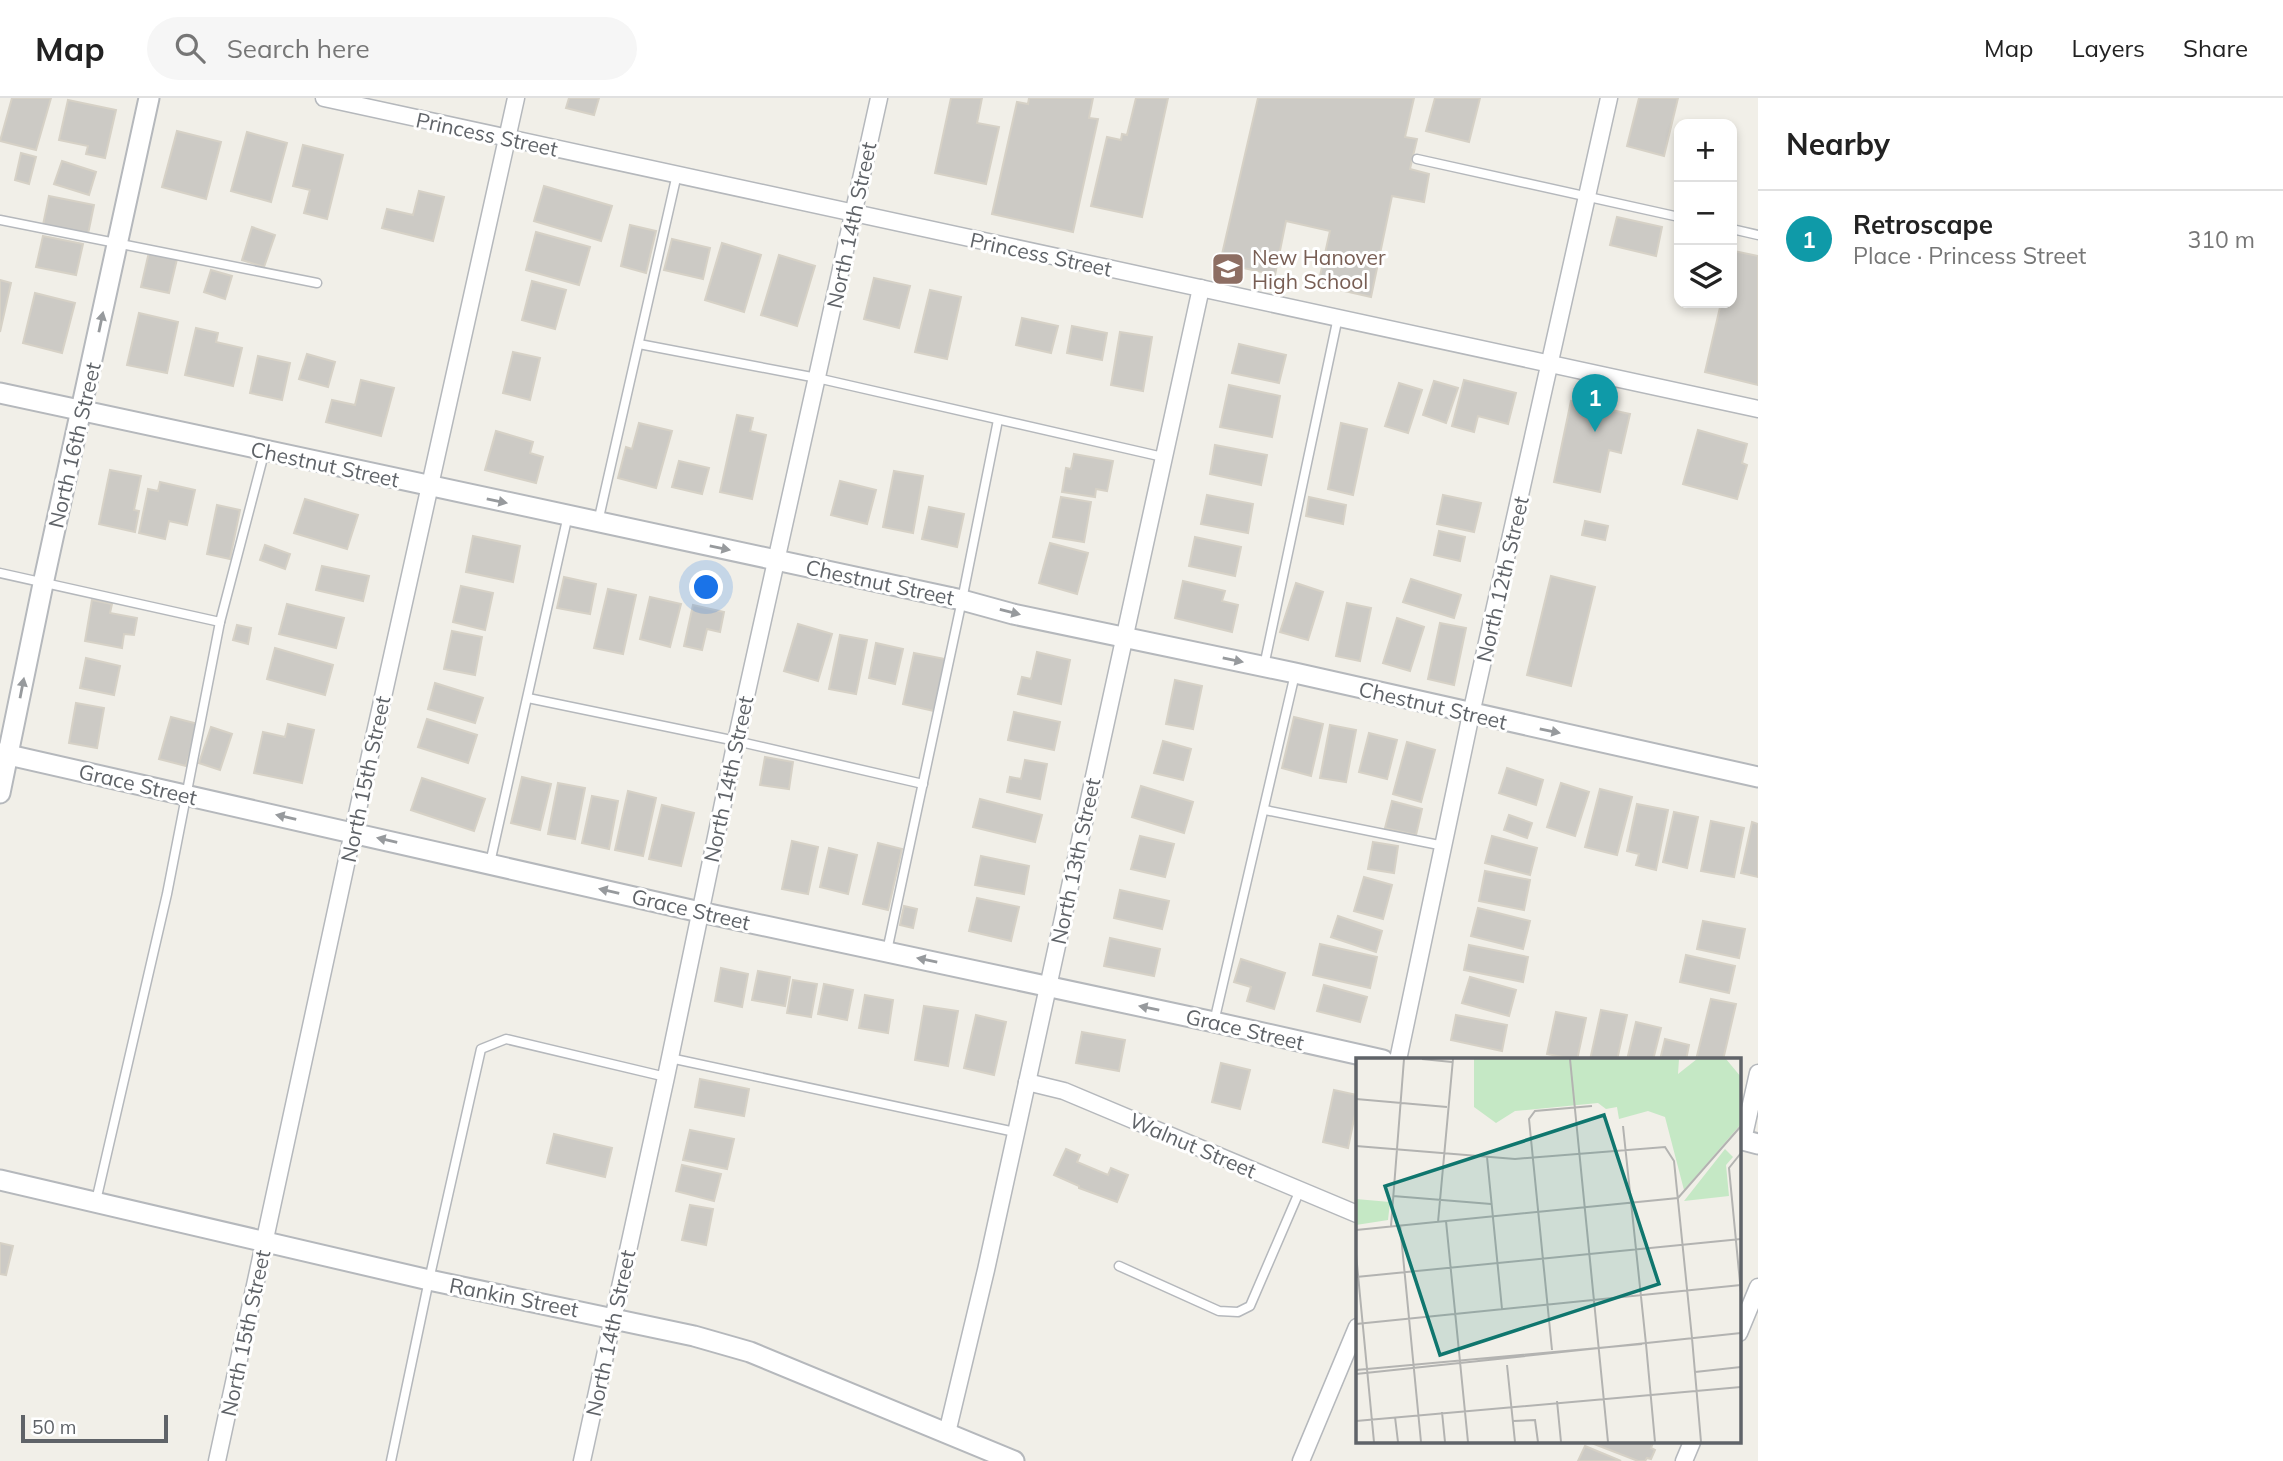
<!DOCTYPE html>
<html lang="en">
<head>
<meta charset="utf-8">
<style>
	body { margin:0; font-family:Mulish,sans-serif; background:#f6f6f6; color:#222 }
	.controls { position:absolute; right:21px; top:21px; display:grid; overflow:hidden; border-radius:14px; box-shadow:0 4px 10px #0003 }
	.controls button { width:63px; height:63px; display:grid; place-items:center; padding:0; border:0; border-bottom:2px solid #e0e0e0; background:#fff; color:#222; font:35px sans-serif }
	.scale { position:absolute; left:21px; bottom:18px; width:147px; box-sizing:border-box; padding-left:7px; border:4px solid #5f6368; border-top:0; font-size:19px; line-height:24px; white-space:nowrap; color:#5f6368; -webkit-text-stroke:5px #fff; paint-order:stroke }
	.you { position:absolute; left:707px; top:490px; width:24px; height:24px; margin:-18px; border:5px solid #fff; border-radius:50%; background:#1a73e8; box-shadow:0 0 0 10px #1a73e833 }
	.badge { display:grid; place-items:center; width:46px; height:46px; border-radius:50%; background:#b45309; color:#fff; font-size:23px; font-weight:700 }
	.pin { position:absolute; translate:-50% -58px; filter:drop-shadow(0 2px 4px #0008) }
	.pin::after { content:''; position:absolute; top:37px; width:24px; height:21px; background:inherit; clip-path:polygon(0 0,100% 0,50% 100%) }
	.list { margin:0; padding:0; list-style:none }
	h2 { display:flex; justify-content:space-between; align-items:center; height:91px; margin:0; padding:0 28px; font-size:30px }
	h2 small { font-size:23px; font-weight:400; color:#767676 }
	.list li { display:grid; grid-template-columns:46px 1fr auto; gap:21px; align-items:center; box-sizing:border-box; height:98px; padding:0 28px; border-top:2px solid #e0e0e0 }
	.list b { display:block; font-size:26px; white-space:nowrap }
	.list p { margin:0; font-size:23px; white-space:nowrap; color:#767676 }
	.list em { font-size:23px; font-style:normal; color:#767676 }
	.icon { flex:none; width:38px; height:38px; fill:none; stroke:currentColor; stroke-width:2; stroke-linecap:round; stroke-linejoin:round }
	.map { position:relative; flex:none; width:1758px; height:1363px; overflow:hidden }
	header { display:flex; align-items:center; gap:42px; box-sizing:border-box; height:98px; padding:0 35px; background:#fff; border-bottom:2px solid #e0e0e0 }
	header strong { font-size:33px }
	nav { display:flex; gap:38px; margin-inline-start:auto; font-size:24px }
	.search { width:490px; height:63px; background:#f6f6f6; display:flex; align-items:center; gap:18px; box-sizing:border-box; padding:0 24px; border-radius:38px; color:#767676; font-size:26px }
	main { display:flex }
	aside { flex:1; background:#fff }
	.map>svg:first-child { display:block }
	.building { fill:#cccac5; stroke:#d6d1c6; stroke-width:2 }
	.lines { fill:none; stroke-linecap:round; stroke-linejoin:round }
	.service-casing { stroke:#b5b8bc; stroke-width:11 }
	.minor-casing { stroke:#b5b8bc; stroke-width:19 }
	.tertiary-casing { stroke:#b5b8bc; stroke-width:23 }
	.service { stroke:#fff; stroke-width:8 }
	.minor { stroke:#fff; stroke-width:16 }
	.tertiary { stroke:#fff; stroke-width:19 }
	.oneway { fill:#979a9d }
	.labels { text-anchor:middle; dominant-baseline:central; stroke-width:6; stroke-linejoin:round; paint-order:stroke }
	.street-label { font-size:21px; fill:#5f6368; stroke:#fff }
	.education-label { font-size:21px; fill:#785e54; stroke:#fff; text-anchor:start }
	.inset-road { fill:none; stroke:#b3b3b1; stroke-width:2 }
	.view { fill:#0f766e; fill-opacity:0.15; stroke:#0f766e; stroke-width:3.5 }
	.inset-edge { fill:none; stroke:#5f6368; stroke-width:3.5 }
</style>
</head>
<body>
<header>
<strong>Map</strong>
<div class="search"><svg class="icon" aria-label="search" viewBox="0 0 24 24"><circle cx="10" cy="10" r="6"/><path d="M15 15l6 6"/></svg>Search here</div>
<nav><a>Map</a><a>Layers</a><a>Share</a></nav>
</header>
<main>
<div class="map">
<svg width="1758" height="1363" viewBox="0 0 1758 1363">
	<rect width="100%" height="100%" fill="#f1efe8"/>
	<g class="building">
		<polygon points="12,0 51,0 36,52 0,43"/>
		<polygon points="569,0 599,0 594,17 566,10"/>
		<polygon points="951,0 982,0 977,25 999,29 986,86 935,75"/>
		<polygon points="1029,0 1093,0 1089,20 1098,21 1073,134 992,116 1017,4 1028,6"/>
		<polygon points="1136,0 1168,0 1142,119 1091,108 1107,39 1121,42 1122,36 1127,37"/>
		<polygon points="1258,0 1414,0 1405,39 1417,41 1410,71 1429,76 1424,104 1392,98 1371,199 1318,187 1330,133 1286,123 1275,177 1220,165"/>
		<polygon points="1435,0 1480,0 1469,44 1426,33"/>
		<polygon points="1639,0 1678,0 1664,58 1627,48"/>
		<polygon points="68,2 116,12 105,60 86,56 88,48 59,42"/>
		<polygon points="177,33 221,44 206,101 162,89"/>
		<polygon points="247,34 287,45 271,104 231,93"/>
		<polygon points="303,47 343,57 327,121 304,115 310,92 293,88"/>
		<polygon points="21,55 36,59 29,86 15,82"/>
		<polygon points="62,63 96,74 89,97 54,86"/>
		<polygon points="544,88 612,108 601,143 534,123"/>
		<polygon points="419,93 444,99 433,143 382,130 387,111 413,117"/>
		<polygon points="49,98 94,107 88,136 43,127"/>
		<polygon points="1617,119 1662,129 1656,158 1610,147"/>
		<polygon points="630,127 656,133 646,175 621,168"/>
		<polygon points="252,129 275,137 264,169 242,162"/>
		<polygon points="536,134 590,149 579,187 526,172"/>
		<polygon points="43,138 83,146 76,177 36,169"/>
		<polygon points="672,141 710,150 703,181 664,172"/>
		<polygon points="722,145 761,157 744,214 705,202"/>
		<polygon points="1734,153 1758,158 1758,287 1705,274 1721,205 1732,205 1732,162"/>
		<polygon points="149,154 177,161 169,195 141,189"/>
		<polygon points="779,157 815,168 797,228 761,217"/>
		<polygon points="211,172 232,178 225,201 204,194"/>
		<polygon points="874,180 910,188 899,230 864,221"/>
		<polygon points="0,182 11,185 0,234"/>
		<polygon points="532,183 566,192 555,231 522,222"/>
		<polygon points="930,192 961,199 947,261 915,254"/>
		<polygon points="35,195 75,205 62,255 23,245"/>
		<polygon points="139,215 178,224 167,275 127,267"/>
		<polygon points="1022,220 1058,228 1051,255 1016,247"/>
		<polygon points="1072,228 1107,235 1102,262 1067,255"/>
		<polygon points="196,230 218,235 216,244 242,250 233,288 185,277"/>
		<polygon points="1120,234 1152,239 1143,293 1111,287"/>
		<polygon points="1239,246 1286,257 1279,285 1232,275"/>
		<polygon points="513,254 540,260 530,302 503,295"/>
		<polygon points="307,256 335,264 328,289 299,281"/>
		<polygon points="258,258 290,265 282,302 250,295"/>
		<polygon points="361,282 394,290 381,338 326,324 332,302 355,307"/>
		<polygon points="1464,282 1516,295 1508,326 1478,318 1474,334 1452,328"/>
		<polygon points="1434,283 1458,290 1446,325 1423,317"/>
		<polygon points="1399,285 1422,292 1408,335 1385,328"/>
		<polygon points="1229,287 1280,298 1272,339 1220,329"/>
		<polygon points="1571,303 1630,316 1621,355 1609,352 1600,394 1554,384"/>
		<polygon points="737,317 753,320 750,333 766,337 752,401 720,394"/>
		<polygon points="639,325 672,333 656,390 618,380 626,349 632,351"/>
		<polygon points="1341,325 1367,331 1353,397 1328,391"/>
		<polygon points="1698,332 1747,346 1742,365 1747,367 1737,401 1683,386"/>
		<polygon points="496,333 533,344 530,355 543,359 536,385 485,372"/>
		<polygon points="1215,347 1267,357 1261,387 1210,376"/>
		<polygon points="1074,356 1113,363 1107,393 1096,391 1095,399 1062,394 1066,370 1071,371"/>
		<polygon points="679,363 709,370 702,396 672,389"/>
		<polygon points="110,372 141,378 134,412 139,413 135,434 99,426"/>
		<polygon points="894,373 923,378 913,435 883,429"/>
		<polygon points="840,383 876,392 867,426 831,417"/>
		<polygon points="160,384 195,392 187,427 169,423 165,441 139,435 148,391 158,393"/>
		<polygon points="1207,397 1253,406 1248,435 1201,426"/>
		<polygon points="1443,397 1481,405 1474,434 1437,426"/>
		<polygon points="1061,399 1091,404 1084,444 1053,439"/>
		<polygon points="1309,399 1346,407 1343,426 1306,418"/>
		<polygon points="305,401 358,417 347,451 294,435"/>
		<polygon points="217,407 240,412 230,461 207,456"/>
		<polygon points="929,409 964,416 957,449 922,441"/>
		<polygon points="1585,423 1608,428 1605,442 1582,437"/>
		<polygon points="1439,433 1465,439 1460,463 1434,457"/>
		<polygon points="473,438 520,448 513,484 466,474"/>
		<polygon points="1195,439 1241,449 1235,478 1189,468"/>
		<polygon points="1050,445 1088,455 1077,496 1039,485"/>
		<polygon points="265,447 290,456 285,471 260,462"/>
		<polygon points="322,468 369,478 363,503 316,492"/>
		<polygon points="1551,478 1595,489 1571,588 1527,577"/>
		<polygon points="564,479 596,486 590,516 557,510"/>
		<polygon points="1411,481 1461,497 1454,520 1403,504"/>
		<polygon points="1183,483 1225,493 1222,503 1238,507 1232,534 1175,520"/>
		<polygon points="1296,485 1323,494 1308,542 1280,534"/>
		<polygon points="461,488 493,495 485,532 453,524"/>
		<polygon points="608,491 636,497 623,556 594,550"/>
		<polygon points="650,499 681,506 670,549 640,541"/>
		<polygon points="92,502 112,506 110,515 137,520 134,537 124,536 122,550 85,543"/>
		<polygon points="1347,505 1371,510 1360,563 1336,558"/>
		<polygon points="287,506 344,520 336,550 279,536"/>
		<polygon points="693,507 724,514 720,534 707,531 702,552 684,548"/>
		<polygon points="1397,520 1424,529 1410,573 1383,565"/>
		<polygon points="1440,525 1466,530 1454,587 1428,581"/>
		<polygon points="798,526 832,536 818,583 784,573"/>
		<polygon points="237,527 251,530 248,546 233,542"/>
		<polygon points="452,533 482,539 475,577 444,571"/>
		<polygon points="840,537 867,542 856,596 829,591"/>
		<polygon points="876,545 903,551 895,586 869,580"/>
		<polygon points="275,550 333,567 325,597 267,581"/>
		<polygon points="1037,554 1070,562 1061,606 1018,596 1022,579 1031,581"/>
		<polygon points="914,555 945,561 934,613 903,606"/>
		<polygon points="86,560 120,568 114,597 80,590"/>
		<polygon points="1175,582 1202,588 1193,631 1166,626"/>
		<polygon points="435,585 483,600 475,625 428,611"/>
		<polygon points="76,605 104,610 97,650 69,645"/>
		<polygon points="1014,614 1060,624 1054,652 1008,642"/>
		<polygon points="171,619 198,626 186,668 159,661"/>
		<polygon points="1294,619 1323,626 1311,678 1282,670"/>
		<polygon points="427,621 477,637 468,665 418,649"/>
		<polygon points="288,626 314,632 302,685 254,675 263,634 285,639"/>
		<polygon points="1330,627 1356,632 1346,684 1320,680"/>
		<polygon points="211,629 232,636 220,672 199,665"/>
		<polygon points="1369,635 1397,642 1387,681 1359,674"/>
		<polygon points="1163,643 1191,651 1183,682 1154,675"/>
		<polygon points="1407,644 1435,652 1421,704 1393,696"/>
		<polygon points="765,659 793,664 789,691 760,687"/>
		<polygon points="1025,662 1047,666 1040,701 1007,694 1010,679 1021,681"/>
		<polygon points="1507,670 1543,682 1536,707 1499,695"/>
		<polygon points="522,679 551,686 540,732 511,725"/>
		<polygon points="422,680 485,701 474,733 411,712"/>
		<polygon points="558,685 585,690 575,741 548,736"/>
		<polygon points="1561,685 1589,694 1575,738 1547,729"/>
		<polygon points="1141,688 1193,704 1184,735 1132,719"/>
		<polygon points="1600,691 1632,699 1617,757 1585,749"/>
		<polygon points="628,693 656,700 643,758 615,752"/>
		<polygon points="592,698 618,703 609,751 582,745"/>
		<polygon points="980,701 1042,717 1035,744 973,729"/>
		<polygon points="1392,703 1422,711 1416,737 1385,730"/>
		<polygon points="1637,706 1668,712 1656,772 1636,767 1639,756 1627,753"/>
		<polygon points="662,707 694,715 681,768 649,761"/>
		<polygon points="1674,714 1698,719 1687,770 1663,764"/>
		<polygon points="1509,717 1532,725 1527,740 1504,732"/>
		<polygon points="1711,723 1744,730 1734,779 1701,773"/>
		<polygon points="1752,724 1758,726 1758,779 1741,775"/>
		<polygon points="1140,738 1174,746 1165,779 1131,771"/>
		<polygon points="1492,738 1537,750 1530,777 1485,765"/>
		<polygon points="792,743 818,749 808,796 782,791"/>
		<polygon points="1373,744 1398,748 1394,775 1368,771"/>
		<polygon points="878,745 902,751 888,812 863,806"/>
		<polygon points="829,750 857,757 848,796 820,789"/>
		<polygon points="981,758 1029,768 1024,796 975,787"/>
		<polygon points="1485,773 1530,782 1524,812 1479,803"/>
		<polygon points="1364,779 1392,787 1383,821 1354,813"/>
		<polygon points="1120,792 1169,803 1162,831 1114,820"/>
		<polygon points="977,800 1019,809 1011,843 969,833"/>
		<polygon points="904,808 917,811 913,830 900,827"/>
		<polygon points="1478,810 1530,823 1523,851 1471,838"/>
		<polygon points="1338,818 1382,833 1376,854 1331,839"/>
		<polygon points="1703,823 1745,831 1739,860 1697,851"/>
		<polygon points="1110,840 1160,851 1154,878 1104,868"/>
		<polygon points="1320,846 1377,859 1370,890 1313,877"/>
		<polygon points="1469,847 1528,859 1523,884 1464,872"/>
		<polygon points="1686,857 1735,868 1729,895 1680,884"/>
		<polygon points="1241,861 1285,875 1274,911 1247,903 1251,889 1234,884"/>
		<polygon points="721,870 748,876 742,909 715,903"/>
		<polygon points="758,873 790,879 785,908 752,902"/>
		<polygon points="1470,879 1516,892 1509,918 1462,905"/>
		<polygon points="793,882 817,886 811,919 787,915"/>
		<polygon points="824,886 853,892 847,922 818,916"/>
		<polygon points="1324,887 1367,899 1360,924 1317,913"/>
		<polygon points="865,897 893,902 888,935 859,930"/>
		<polygon points="1711,901 1736,906 1723,962 1696,962"/>
		<polygon points="924,908 958,913 948,968 915,962"/>
		<polygon points="1601,912 1627,917 1617,962 1590,962"/>
		<polygon points="1556,914 1586,920 1577,962 1547,956"/>
		<polygon points="976,917 1006,924 994,977 964,970"/>
		<polygon points="1456,917 1507,927 1502,953 1451,942"/>
		<polygon points="1636,924 1661,930 1653,962 1627,962"/>
		<polygon points="1082,934 1125,942 1119,973 1076,965"/>
		<polygon points="1665,941 1689,947 1686,962 1660,962"/>
		<polygon points="1221,965 1250,972 1240,1011 1212,1004"/>
		<polygon points="700,981 749,991 744,1018 695,1009"/>
		<polygon points="1334,992 1357,997 1357,1007 1348,1050 1323,1044"/>
		<polygon points="690,1032 734,1041 727,1071 683,1062"/>
		<polygon points="554,1036 612,1050 605,1079 547,1065"/>
		<polygon points="1066,1051 1080,1057 1077,1064 1108,1077 1111,1070 1128,1077 1117,1104 1079,1090 1079,1088 1054,1077"/>
		<polygon points="682,1067 721,1076 714,1103 676,1093"/>
		<polygon points="690,1107 713,1111 706,1147 682,1142"/>
		<polygon points="0,1145 13,1148 6,1177 0,1176"/>
		<polygon points="1589,1344 1649,1344 1653,1345 1651,1350 1655,1352 1651,1361 1647,1360 1645,1363 1638,1363"/>
		<polygon points="1585,1348 1621,1363 1578,1363"/>
	</g>
	<g class="lines">
		<defs>
			<g id="service">
				<polyline points="1417,61 1679,119"/>
				<polyline points="0,122 317,185"/>
				<polyline points="1732,131 1758,137"/>
				<polyline points="639,246 817,280 1163,359"/>
				<polyline points="598,424 677,76"/>
				<polyline points="0,475 220,524"/>
				<polyline points="1264,568 1338,219"/>
				<polyline points="528,600 736,643 923,686"/>
				<polyline points="1265,712 1444,748"/>
				<polyline points="490,765 568,417"/>
				<polyline points="887,853 962,502 998,322"/>
				<polyline points="1214,924 1295,576"/>
				<polyline points="670,960 1015,1034"/>
				<polyline points="96,1103 167,796 220,524 265,352"/>
				<polyline points="1119,1168 1219,1213 1238,1214 1250,1208 1300,1092"/>
				<polyline points="391,1363 429,1182 481,951 506,941 666,979"/>
			</g>
			<g id="minor">
				<polyline points="324,0 1758,311"/>
				<polyline points="1398,962 1471,616 1609,0"/>
				<polyline points="1027,984 1064,993 1357,1116"/>
				<polyline points="1743,1042 1758,975"/>
				<polyline points="1739,1235 1758,1189"/>
				<polyline points="947,1335 986,1172 1201,190"/>
				<polyline points="217,1363 353,734 516,0"/>
				<polyline points="582,1363 666,979 736,643 879,0"/>
				<polyline points="1301,1363 1357,1229"/>
				<polyline points="1684,1363 1692,1344"/>
			</g>
			<g id="tertiary">
				<polyline points="0,295 962,502 1013,516 1295,575 1758,679"/>
				<polyline points="0,655 700,814 1214,924 1383,962"/>
				<polyline points="0,695 43,486 149,0"/>
				<polyline points="1739,1041 1758,1046"/>
				<polyline points="0,1082 429,1182 694,1238 750,1254 1014,1363"/>
			</g>
		</defs>
		<use href="#service" class="service-casing"/>
		<use href="#minor" class="minor-casing"/>
		<use href="#tertiary" class="tertiary-casing"/>
		<use href="#service" class="service"/>
		<use href="#minor" class="minor"/>
		<use href="#tertiary" class="tertiary"/>
	</g>
	<defs><path id="oneway-solid" d="M-6-.8H1V-3.2L6.5 0L1 3.2V.8H-6Z" transform="scale(1.75)"/></defs>
	<g class="oneway">
		<use href="#oneway-solid" transform="translate(101 224) rotate(-78)"/>
		<use href="#oneway-solid" transform="translate(497 403) rotate(12)"/>
		<use href="#oneway-solid" transform="translate(720 450) rotate(12)"/>
		<use href="#oneway-solid" transform="translate(1010 514) rotate(14)"/>
		<use href="#oneway-solid" transform="translate(1233 562) rotate(12)"/>
		<use href="#oneway-solid" transform="translate(22 590) rotate(-79)"/>
		<use href="#oneway-solid" transform="translate(1550 633) rotate(12)"/>
		<use href="#oneway-solid" transform="translate(286 719) rotate(-167)"/>
		<use href="#oneway-solid" transform="translate(387 742) rotate(-167)"/>
		<use href="#oneway-solid" transform="translate(609 793) rotate(-167)"/>
		<use href="#oneway-solid" transform="translate(927 862) rotate(-168)"/>
		<use href="#oneway-solid" transform="translate(1149 910) rotate(-168)"/>
	</g>
	<defs>
		<symbol id="school-square" viewBox="-11 -11 22 22"><rect x="-9" y="-9" width="18" height="18" rx="4" fill="#8d6e63" stroke="#fff"/><path d="M0-5L7-2L0 1L-7-2ZM-4 1L0 2.5L4 1V4Q0 6-4 4Z" fill="#fff"/></symbol>
	</defs>
	<g fill-rule="evenodd">
		<use href="#school-square" x="1209" y="152" width="38" height="38"/>
	</g>
	<g class="labels">
		<g class="street-label">
			<text transform="translate(487 36) rotate(12)">Princess Street</text>
			<text transform="translate(851 127) rotate(-78)">North 14th Street</text>
			<text transform="translate(1041 156) rotate(12)">Princess Street</text>
			<text transform="translate(74 347) rotate(-77)">North 16th Street</text>
			<text transform="translate(325 366) rotate(12)">Chestnut Street</text>
			<text transform="translate(1502 481) rotate(-77)">North 12th Street</text>
			<text transform="translate(880 484) rotate(12)">Chestnut Street</text>
			<text transform="translate(1433 607) rotate(13)">Chestnut Street</text>
			<text transform="translate(365 681) rotate(-78)">North 15th Street</text>
			<text transform="translate(728 681) rotate(-78)">North 14th Street</text>
			<text transform="translate(138 686) rotate(13)">Grace Street</text>
			<text transform="translate(1075 763) rotate(-78)">North 13th Street</text>
			<text transform="translate(691 811) rotate(13)">Grace Street</text>
			<text transform="translate(1245 931) rotate(13)">Grace Street</text>
			<text transform="translate(1193 1047) rotate(23)">Walnut Street</text>
			<text transform="translate(514 1199) rotate(11)">Rankin Street</text>
			<text transform="translate(245 1235) rotate(-78)">North 15th Street</text>
			<text transform="translate(610 1235) rotate(-78)">North 14th Street</text>
		</g>
		<g class="education-label">
			<text x="1252" y="159">New Hanover<tspan x="1252" dy="24">High School</tspan></text>
		</g>
	</g>
	<g transform="translate(1356 960)">
		<rect width="385" height="385" fill="#f1efe8"/>
		<path d="M118,1h205l-1,15 19,-15h29l15,18v47l-57,66 -19,-73 -17,-6 -29,8 -2,-12 -11,2 -8,-6 -83,8 -19,12 -22,-16zM369,91l8,8 -7,8 3,31 -45,5zM0,141l34,3 -2,18 -32,5z" fill="#c5e8c5"/>
		<path class="inset-road" d="M66,1l30,3M214,1l38,383M0,41l91,8M267,68l23,218M0,88l159,13 150,-12 9,14 18,177M385,95l-12,15 12,125M131,99l15,152M37,138l98,8M90,163l22,221M82,164l15,-163M44,167l21,217M35,168l13,-167M0,172l322,-32 63,-72M0,196l18,188M0,219l385,-38M0,266l385,-39M336,280l9,104M290,286l9,98M196,292l-23,-231 6,-8 57,-5M151,307l8,77M0,312l286,-26M339,314l46,-5M0,316l385,-41M201,343l4,41M86,354l3,30M39,359l3,25M0,363l385,-34M157,363l22,-1 3,22"/>
		<path class="view" d="M248,57l55,169 -219,71 -55,-169z"/>
		<rect width="385" height="385" class="inset-edge"/>
	</g>
</svg>
<div class="controls">
<button>+</button>
<button>−</button>
<button><svg class="icon" aria-label="layers" viewBox="0 0 24 24"><path d="M12 4l9 5-9 5-9-5zM3 14l9 5 9-5"/></svg></button>
</div>
<div class="scale">50 m</div>
<div class="you"></div>
<div class="pin badge" style="left:1595px;top:334px;background:#0f9aa8">1</div>
</div>
<aside>
<h2>Nearby<small></small></h2>
<ul class="list">
<li><span class="badge" style="background:#0f9aa8">1</span><div><b>Retroscape</b><p>Place · Princess Street</p></div><em>310 m</em></li>
</ul>
</aside>
</main>
</body>
</html>
